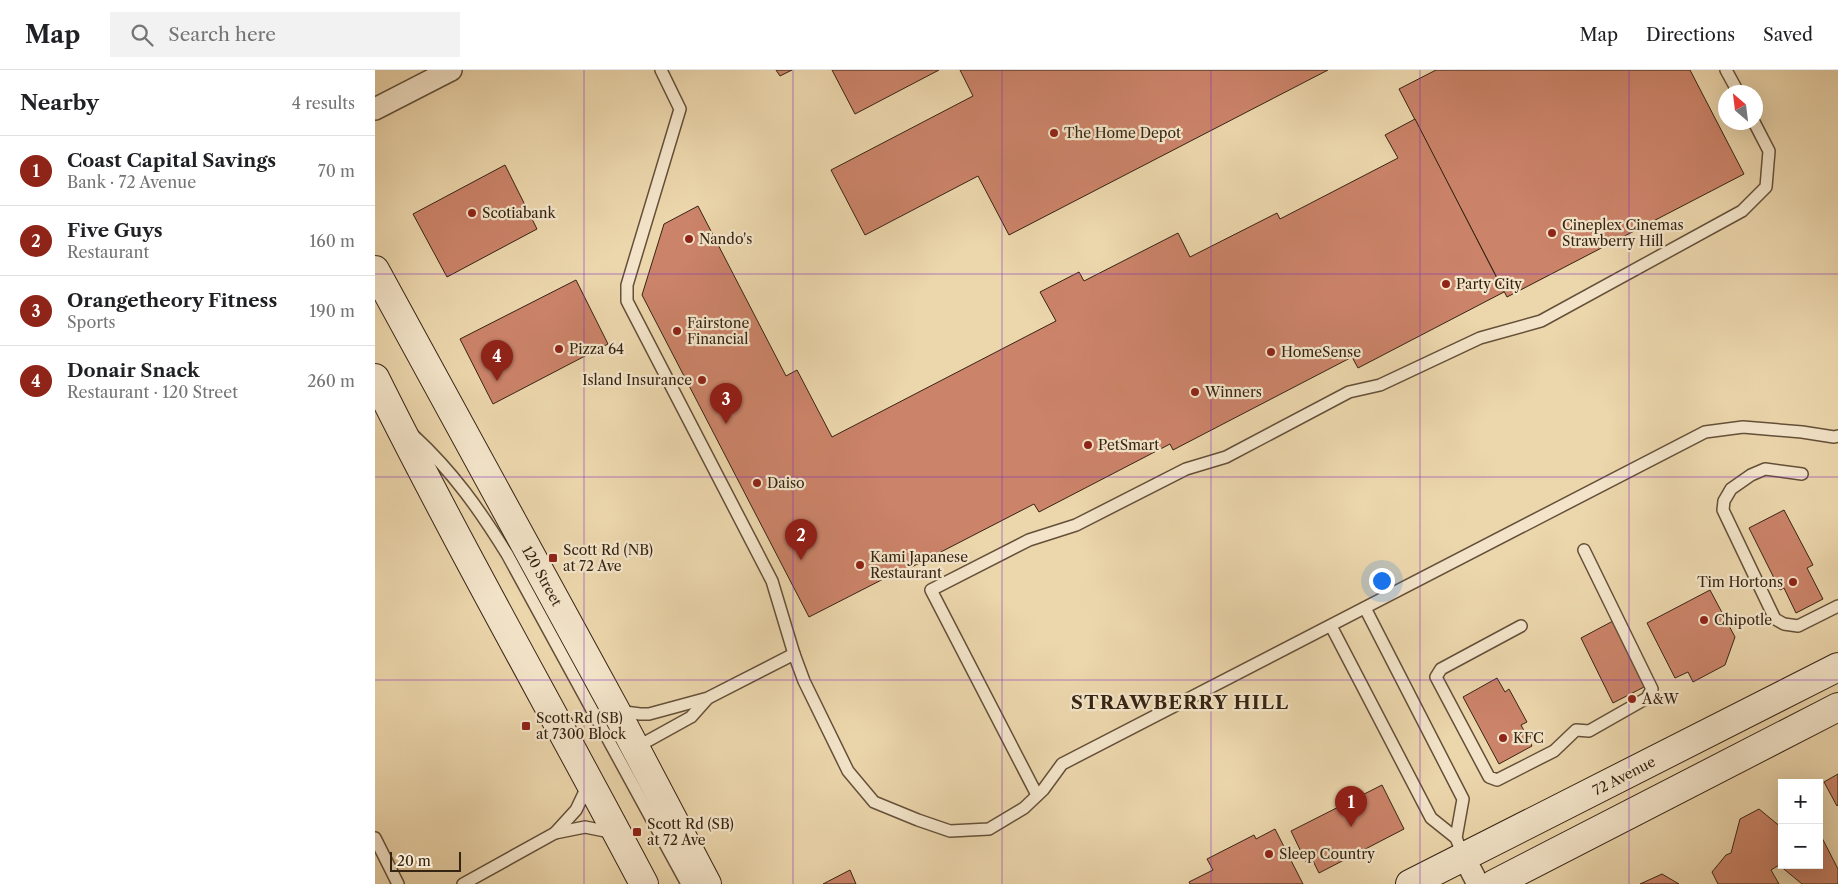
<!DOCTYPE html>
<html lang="en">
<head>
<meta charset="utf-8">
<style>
	body { margin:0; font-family:"Libre Caslon Text",serif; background:#f2f2f2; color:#202124 }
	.controls { position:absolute; right:15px; bottom:15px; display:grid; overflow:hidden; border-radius:0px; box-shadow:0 5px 20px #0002 }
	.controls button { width:45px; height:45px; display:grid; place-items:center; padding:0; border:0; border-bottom:1px solid #e0e0e0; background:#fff; color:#202124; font:25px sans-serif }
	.compass { position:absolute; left:1343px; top:15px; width:45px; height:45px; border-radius:50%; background:#fff; box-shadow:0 5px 20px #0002; rotate:332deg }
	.scale { position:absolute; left:15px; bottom:12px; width:71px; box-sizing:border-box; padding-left:5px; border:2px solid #362413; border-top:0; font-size:14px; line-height:18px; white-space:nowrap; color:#362413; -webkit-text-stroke:4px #f3e4c9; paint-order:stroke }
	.you { position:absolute; left:1006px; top:510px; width:18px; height:18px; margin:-12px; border:4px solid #fff; border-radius:50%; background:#1a73e8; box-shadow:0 0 0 8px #1a73e833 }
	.badge { display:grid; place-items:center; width:32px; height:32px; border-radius:50%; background:#8f2418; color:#fff; font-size:16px; font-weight:700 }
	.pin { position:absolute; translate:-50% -41px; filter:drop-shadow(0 1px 2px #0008) }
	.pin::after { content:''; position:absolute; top:26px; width:18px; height:15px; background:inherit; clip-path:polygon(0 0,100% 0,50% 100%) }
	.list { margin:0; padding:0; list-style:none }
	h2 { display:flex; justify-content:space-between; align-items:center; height:65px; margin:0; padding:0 20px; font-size:21px }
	h2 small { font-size:16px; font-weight:400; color:#757577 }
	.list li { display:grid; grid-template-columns:32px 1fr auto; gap:15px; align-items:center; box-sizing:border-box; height:70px; padding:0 20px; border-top:1px solid #e0e0e0 }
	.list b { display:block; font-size:19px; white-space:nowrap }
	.list p { margin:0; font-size:16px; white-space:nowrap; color:#757577 }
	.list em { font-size:16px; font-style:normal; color:#757577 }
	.icon { flex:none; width:28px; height:28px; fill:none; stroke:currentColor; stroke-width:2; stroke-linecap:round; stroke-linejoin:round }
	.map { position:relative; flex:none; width:1463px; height:814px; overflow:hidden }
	header { display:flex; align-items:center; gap:30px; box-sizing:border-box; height:70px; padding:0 25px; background:#fff; border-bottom:1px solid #e0e0e0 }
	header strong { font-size:24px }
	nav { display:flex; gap:28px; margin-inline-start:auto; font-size:18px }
	.search { width:350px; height:45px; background:#f2f2f2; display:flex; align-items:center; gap:12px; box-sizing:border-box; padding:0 18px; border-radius:0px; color:#757577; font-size:19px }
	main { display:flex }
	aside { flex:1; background:#fff }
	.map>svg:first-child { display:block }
	.building { fill:#cb8369; stroke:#362413 }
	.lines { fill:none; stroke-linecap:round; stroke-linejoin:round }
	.lane-casing { stroke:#645039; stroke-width:14 }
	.street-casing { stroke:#645039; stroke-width:24 }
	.secondary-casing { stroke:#362413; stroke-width:30 }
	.lane { stroke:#f3e4c9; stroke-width:11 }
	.street { stroke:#f3e4c9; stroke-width:21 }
	.secondary { stroke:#f3e4c9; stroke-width:28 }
	.grid { fill:none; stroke:#7b2cbf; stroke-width:1; stroke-opacity:0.55 }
	.poi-dot { fill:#8f2418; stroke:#f3e4c9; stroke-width:2 }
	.labels { text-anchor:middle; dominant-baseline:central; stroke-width:4.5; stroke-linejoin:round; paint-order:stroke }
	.poi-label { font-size:14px; fill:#362413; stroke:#f3e4c9; text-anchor:start }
	.street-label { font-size:14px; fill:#362413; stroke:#f3e4c9 }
	.district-label { font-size:19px; font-weight:bold; letter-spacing:1px; fill:#362413; stroke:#f3e4c9 }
</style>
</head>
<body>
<header>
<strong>Map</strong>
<div class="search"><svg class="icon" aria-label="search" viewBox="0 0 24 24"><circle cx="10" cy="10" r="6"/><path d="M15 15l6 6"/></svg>Search here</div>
<nav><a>Map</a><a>Directions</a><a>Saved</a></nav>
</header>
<main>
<aside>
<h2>Nearby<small>4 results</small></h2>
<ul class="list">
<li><span class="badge">1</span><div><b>Coast Capital Savings</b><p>Bank · 72 Avenue</p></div><em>70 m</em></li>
<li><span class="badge">2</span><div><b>Five Guys</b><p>Restaurant</p></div><em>160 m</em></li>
<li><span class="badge">3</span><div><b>Orangetheory Fitness</b><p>Sports</p></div><em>190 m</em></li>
<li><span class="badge">4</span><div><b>Donair Snack</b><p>Restaurant · 120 Street</p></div><em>260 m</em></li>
</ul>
</aside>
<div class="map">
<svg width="1463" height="814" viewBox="0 0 1463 814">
	<rect width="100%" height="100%" fill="#ecd6ac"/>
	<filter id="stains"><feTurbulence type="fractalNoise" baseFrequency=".004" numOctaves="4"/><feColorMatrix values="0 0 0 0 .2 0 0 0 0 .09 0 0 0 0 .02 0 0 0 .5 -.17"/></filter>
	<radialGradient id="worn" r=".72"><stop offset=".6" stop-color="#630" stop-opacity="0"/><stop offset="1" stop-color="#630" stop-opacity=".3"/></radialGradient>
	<g class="building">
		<polygon points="401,0 417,0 405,6"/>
		<polygon points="457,0 564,0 480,44"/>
		<polygon points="585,0 953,0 634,165 603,106 490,165 456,100 598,26"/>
		<polygon points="1061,0 1315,0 1369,104 1132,227 1024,19"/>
		<polygon points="1040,49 1129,222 983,298 977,287 798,380 795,374 664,442 659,434 527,502 526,500 434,547 267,225 289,154 323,136 411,306 422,300 457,367 681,251 665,222 704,202 709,211 803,163 815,187 902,143 905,149 1023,88 1010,65"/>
		<polygon points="130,95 162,159 72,207 38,144"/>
		<polygon points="201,210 233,274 118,334 85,269"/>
		<polygon points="1409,440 1438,495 1432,498 1448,529 1421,543 1409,518 1405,520 1374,458"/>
		<polygon points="1335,520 1360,567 1350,595 1318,612 1313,602 1300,608 1272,553"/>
		<polygon points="1238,551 1271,616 1238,633 1206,568"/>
		<polygon points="1122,608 1130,622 1134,619 1152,652 1146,655 1157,676 1124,694 1088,627"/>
		<polygon points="1463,704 1463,735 1462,736 1449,712"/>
		<polygon points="1007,715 1029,759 944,803 937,789 931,792 916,761"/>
		<polygon points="1384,739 1407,758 1407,795 1444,795 1444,762 1463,799 1463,814 1427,814 1404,795 1396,800 1404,814 1343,814 1337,802 1351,785 1356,783 1365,749"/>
		<polygon points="900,759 928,814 815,814 814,812 838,800 832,789 879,765 881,769"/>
		<polygon points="475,800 481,814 448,814"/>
		<polygon points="1287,804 1304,814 1265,814"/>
	</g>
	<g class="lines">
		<defs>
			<g id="lane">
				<polyline points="286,0 305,39 252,215 252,231 397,511 419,584"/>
				<polyline points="1351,0 1363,22"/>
				<path d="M39,366c39,36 65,73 93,118l180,330"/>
				<polyline points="1427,404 1390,399 1376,405 1356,419 1349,431 1348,440 1400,549 1409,554 1423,556 1463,536"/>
				<polyline points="990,538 1088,729 1081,768"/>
				<polyline points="956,556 1056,748 1081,768 1089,787"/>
				<polyline points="1146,556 1066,599 1061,607 1114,707 1122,710 1179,681 1201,660 1214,661 1272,628 1277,619 1209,480"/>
				<polyline points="242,641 265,644 274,644 333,628 419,584 429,611 473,701 499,732 543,750 575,761 614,759 649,738 668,720 687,694 1330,362 1368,357 1427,362 1459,367 1463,366"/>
				<polyline points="260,678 316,647 332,629"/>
				<polyline points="662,725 556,520 654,470 701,455 811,399 851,387 974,322 1005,315 1105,268 1166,251 1367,141 1391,117 1394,81 1379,52"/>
				<polyline points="180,763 201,740 213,715"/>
				<polyline points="0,768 23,814"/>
				<polyline points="88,814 180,763 210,757 240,763"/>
			</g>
			<g id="street">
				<polyline points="0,39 76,0"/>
				<polyline points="1089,787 1103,814"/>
			</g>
			<g id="secondary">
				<polyline points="0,200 241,641 332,814"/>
				<path d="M0,308c85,171 180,337 269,506"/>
				<polyline points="1035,814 1463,597"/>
				<polyline points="1119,814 1463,637"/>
			</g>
		</defs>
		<use href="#lane" class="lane-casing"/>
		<use href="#street" class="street-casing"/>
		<use href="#secondary" class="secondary-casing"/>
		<use href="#lane" class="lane"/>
		<use href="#street" class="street"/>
		<use href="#secondary" class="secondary"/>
	</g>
	<path class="grid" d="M209,0v814M418,0v814M627,0v814M836,0v814M1045,0v814M1254,0v814M0,204h1463M0,407h1463M0,610h1463"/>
	<g class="poi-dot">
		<circle cx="679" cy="63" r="5"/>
		<circle cx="97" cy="143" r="5"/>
		<circle cx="1177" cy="163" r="5"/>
		<circle cx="314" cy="169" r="5"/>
		<circle cx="1071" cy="214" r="5"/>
		<circle cx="302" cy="261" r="5"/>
		<circle cx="184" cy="279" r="5"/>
		<circle cx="896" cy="282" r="5"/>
		<circle cx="327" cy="310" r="5"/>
		<circle cx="820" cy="322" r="5"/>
		<circle cx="713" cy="375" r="5"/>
		<circle cx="382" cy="413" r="5"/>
		<rect x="173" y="483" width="10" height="10" rx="2.5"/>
		<circle cx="485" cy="495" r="5"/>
		<circle cx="1418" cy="512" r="5"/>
		<circle cx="1329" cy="550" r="5"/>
		<circle cx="1257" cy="629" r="5"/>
		<rect x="146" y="651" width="10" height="10" rx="2.5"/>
		<circle cx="1128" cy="668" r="5"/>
		<rect x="257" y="757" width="10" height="10" rx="2.5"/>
		<circle cx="894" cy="784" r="5"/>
	</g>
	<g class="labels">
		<g class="poi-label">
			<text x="689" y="63">The Home Depot</text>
			<text x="107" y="143">Scotiabank</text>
			<text x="1187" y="155">Cineplex Cinemas<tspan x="1187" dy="16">Strawberry Hill</tspan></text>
			<text x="324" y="169">Nando's</text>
			<text x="1081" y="214">Party City</text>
			<text x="312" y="253">Fairstone<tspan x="312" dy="16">Financial</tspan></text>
			<text x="194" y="279">Pizza 64</text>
			<text x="906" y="282">HomeSense</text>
			<text x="317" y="310" text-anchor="end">Island Insurance</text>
			<text x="830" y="322">Winners</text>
			<text x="723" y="375">PetSmart</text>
			<text x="392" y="413">Daiso</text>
			<text x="188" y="480">Scott Rd (NB)<tspan x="188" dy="16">at 72 Ave</tspan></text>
			<text x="495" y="487">Kami Japanese<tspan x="495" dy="16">Restaurant</tspan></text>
			<text x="1408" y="512" text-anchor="end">Tim Hortons</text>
			<text x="1339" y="550">Chipotle</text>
			<text x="1267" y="629">A&amp;W</text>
			<text x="161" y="648">Scott Rd (SB)<tspan x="161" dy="16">at 7300 Block</tspan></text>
			<text x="1138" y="668">KFC</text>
			<text x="272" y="754">Scott Rd (SB)<tspan x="272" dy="16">at 72 Ave</tspan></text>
			<text x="904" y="784">Sleep Country</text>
		</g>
		<g class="street-label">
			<text transform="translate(167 506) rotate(61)">120 Street</text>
			<text transform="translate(1249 706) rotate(-27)">72 Avenue</text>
		</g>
		<g class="district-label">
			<text x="805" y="632">STRAWBERRY HILL</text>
		</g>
	</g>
	<rect width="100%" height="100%" filter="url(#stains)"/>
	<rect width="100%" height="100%" fill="url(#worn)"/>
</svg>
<div class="controls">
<button>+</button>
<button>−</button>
</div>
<svg class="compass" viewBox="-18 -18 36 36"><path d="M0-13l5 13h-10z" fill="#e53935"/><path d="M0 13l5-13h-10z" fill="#757577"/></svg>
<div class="scale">20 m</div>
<div class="you"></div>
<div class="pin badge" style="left:976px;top:757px">1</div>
<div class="pin badge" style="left:426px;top:490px">2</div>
<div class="pin badge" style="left:351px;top:354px">3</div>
<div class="pin badge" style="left:122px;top:311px">4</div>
</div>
</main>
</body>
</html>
